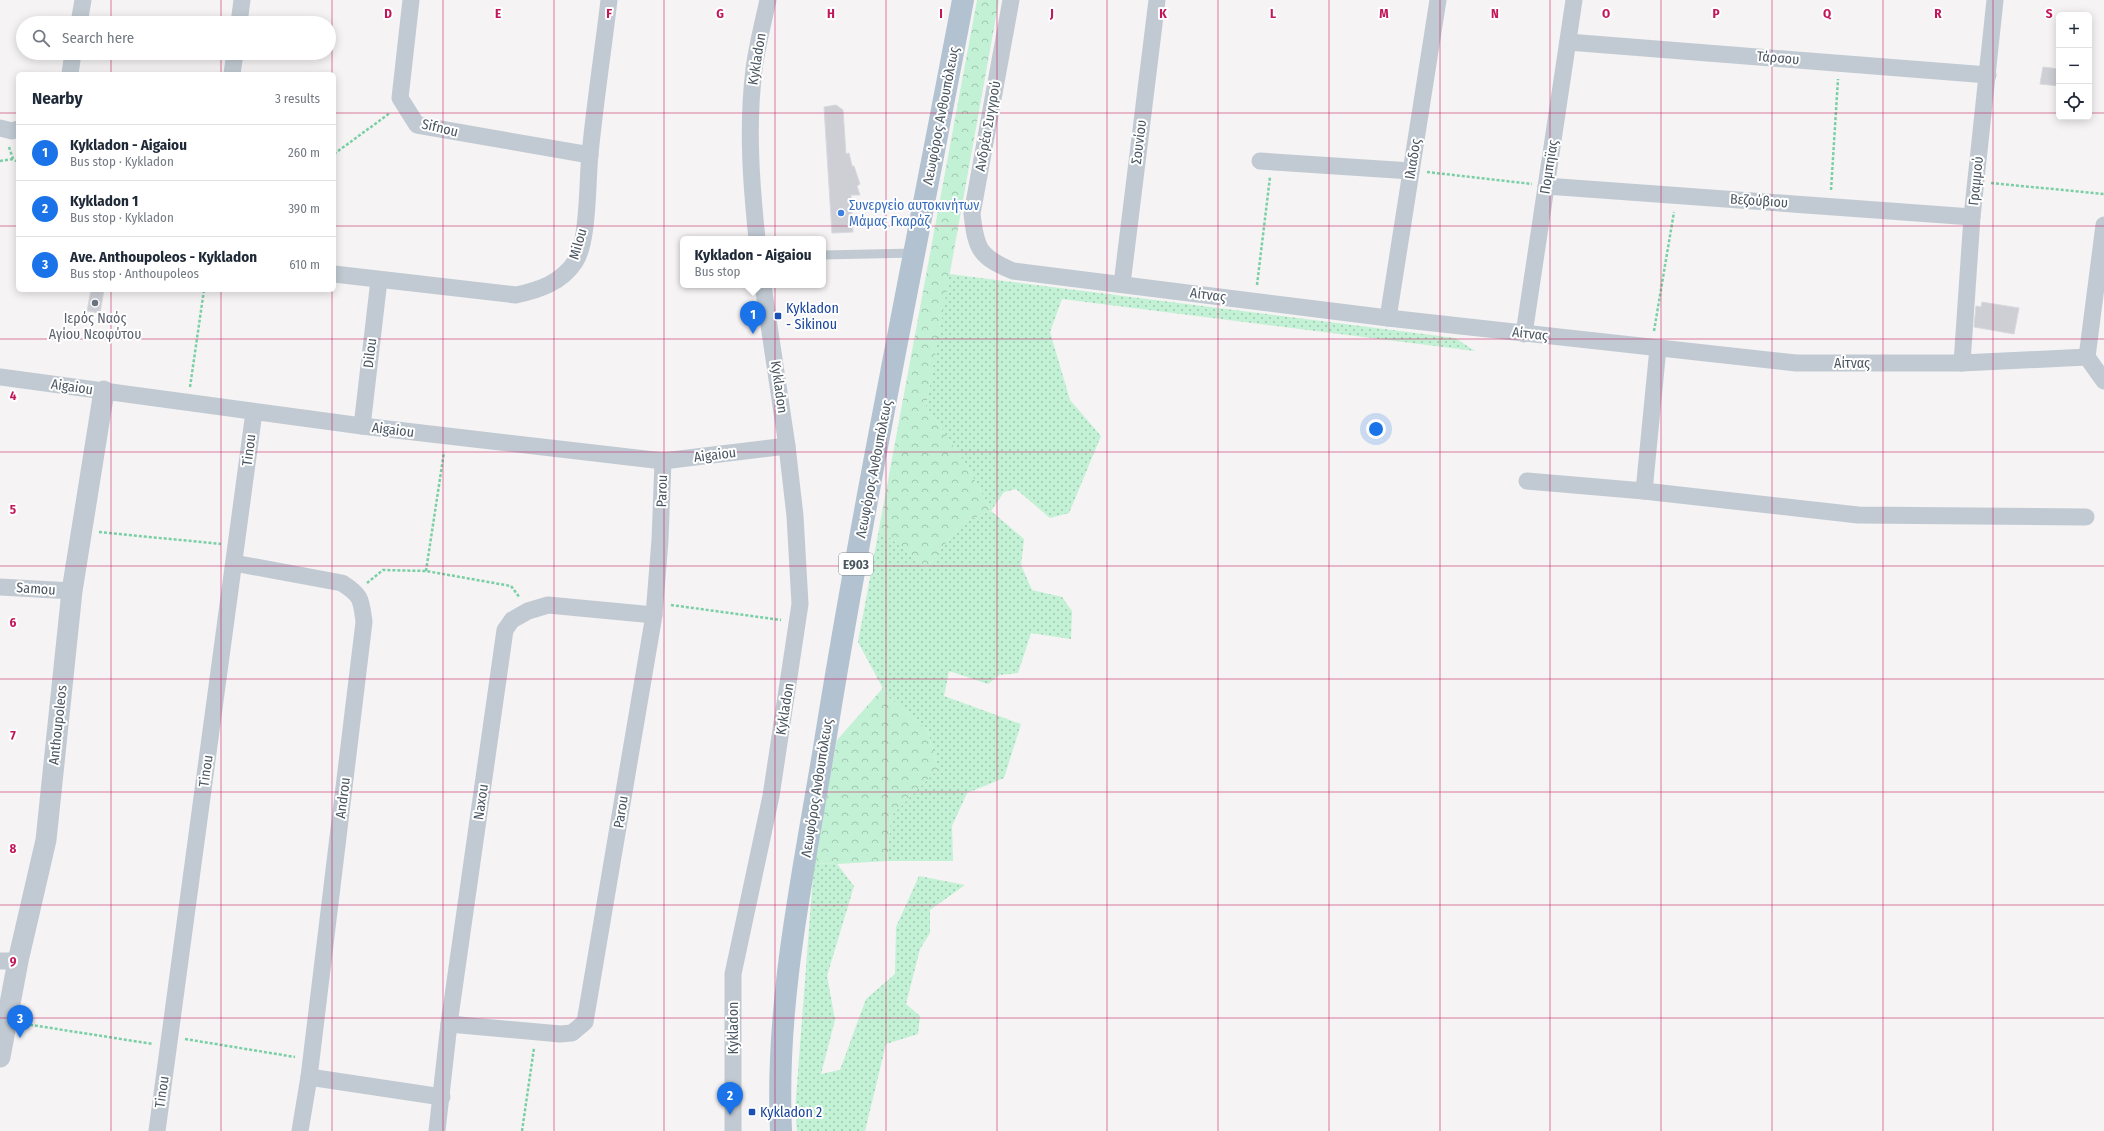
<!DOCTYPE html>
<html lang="en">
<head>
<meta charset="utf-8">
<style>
	body { margin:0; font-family:"Fira Sans Condensed",sans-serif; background:#f6f6f7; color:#1f2937 }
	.controls { position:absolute; right:12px; top:12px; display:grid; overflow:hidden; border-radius:6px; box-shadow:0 2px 10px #0003 }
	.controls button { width:36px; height:36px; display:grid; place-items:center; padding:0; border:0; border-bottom:1px solid #e0e1e3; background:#fff; color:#1f2937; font:20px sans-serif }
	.you { position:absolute; left:1376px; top:429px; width:14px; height:14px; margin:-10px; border:3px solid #fff; border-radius:50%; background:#1a73e8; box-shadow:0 0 0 6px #1a73e833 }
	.badge { display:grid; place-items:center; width:26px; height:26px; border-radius:50%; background:#1a73e8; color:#fff; font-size:13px; font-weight:700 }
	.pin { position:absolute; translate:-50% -33px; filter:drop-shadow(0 1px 2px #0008) }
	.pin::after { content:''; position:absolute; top:21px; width:14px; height:12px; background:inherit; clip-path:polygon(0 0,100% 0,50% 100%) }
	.popup { position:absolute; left:680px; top:236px; width:146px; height:52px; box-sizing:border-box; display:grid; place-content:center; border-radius:6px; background:#fff; filter:drop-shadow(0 1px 3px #0005); font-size:13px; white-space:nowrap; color:#747a83 }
	.popup b { font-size:15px; color:#1f2937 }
	.popup::after { content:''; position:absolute; left:50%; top:100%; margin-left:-8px; border:8px solid transparent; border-top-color:#fff }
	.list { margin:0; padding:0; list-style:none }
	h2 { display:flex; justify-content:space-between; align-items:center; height:52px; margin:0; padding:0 16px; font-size:17px }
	h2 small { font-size:13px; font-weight:400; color:#747a83 }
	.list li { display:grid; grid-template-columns:26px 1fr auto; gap:12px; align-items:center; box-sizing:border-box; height:56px; padding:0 16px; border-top:1px solid #e0e1e3 }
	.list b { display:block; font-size:15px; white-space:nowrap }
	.list p { margin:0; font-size:13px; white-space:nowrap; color:#747a83 }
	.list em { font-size:13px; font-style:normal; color:#747a83 }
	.icon { flex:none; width:22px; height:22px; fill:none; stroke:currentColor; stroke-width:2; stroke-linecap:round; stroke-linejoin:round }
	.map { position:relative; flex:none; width:2104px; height:1131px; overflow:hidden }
	.search { position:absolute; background:#fff; box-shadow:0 2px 10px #0003; left:16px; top:16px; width:320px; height:44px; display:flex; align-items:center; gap:10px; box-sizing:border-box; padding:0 14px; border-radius:22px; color:#747a83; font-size:15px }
	.panel { position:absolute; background:#fff; box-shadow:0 2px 10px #0003; left:16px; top:72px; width:320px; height:220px; border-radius:6px }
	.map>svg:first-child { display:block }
	.grass { fill:url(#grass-dots) }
	.forest { fill:url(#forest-crowns) }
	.building { fill:#cdcfd5; stroke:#d7d9de }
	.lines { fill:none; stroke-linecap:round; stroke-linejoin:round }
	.path { stroke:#7ad0a6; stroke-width:2.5; stroke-dasharray:3 2; stroke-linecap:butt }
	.service { stroke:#c1cad2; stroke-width:9 }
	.minor { stroke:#c1cad2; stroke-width:17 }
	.tertiary { stroke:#c1cad2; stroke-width:21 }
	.primary { stroke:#b3c2d1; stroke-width:22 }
	.grid { fill:none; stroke:#c2185b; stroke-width:1; stroke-opacity:0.55 }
	.shop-dot { fill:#3f7fe0; stroke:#fff; stroke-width:1.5 }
	.worship-dot { fill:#6b7280; stroke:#fff; stroke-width:1.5 }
	.transit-dot { fill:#1a4fb4; stroke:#fff; stroke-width:1.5 }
	.labels { text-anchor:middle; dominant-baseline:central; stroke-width:4; stroke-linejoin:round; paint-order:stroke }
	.shield { fill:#fff; stroke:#808990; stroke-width:1 }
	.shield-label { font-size:13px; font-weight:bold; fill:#4a5661 }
	.street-label { font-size:14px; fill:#4a5661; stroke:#fff }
	.shop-label { font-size:14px; fill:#366cbe; stroke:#fff; text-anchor:start }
	.transit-label { font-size:14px; fill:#164399; stroke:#fff; text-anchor:start }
	.worship-label { font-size:14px; fill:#5b616d; stroke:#fff }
	.grid-label { font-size:13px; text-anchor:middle; font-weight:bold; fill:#c2185b; stroke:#fff; stroke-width:4; stroke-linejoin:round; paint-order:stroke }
</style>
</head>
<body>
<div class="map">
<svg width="2104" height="1131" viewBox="0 0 2104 1131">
	<defs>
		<pattern id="grass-dots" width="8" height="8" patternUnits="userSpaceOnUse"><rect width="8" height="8" fill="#c3f1d5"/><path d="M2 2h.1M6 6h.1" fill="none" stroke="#a0c6b0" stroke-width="1.8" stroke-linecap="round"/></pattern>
		<pattern id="forest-crowns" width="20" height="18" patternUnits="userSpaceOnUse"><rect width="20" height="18" fill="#c3f1d5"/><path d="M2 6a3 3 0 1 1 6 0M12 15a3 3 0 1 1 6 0" fill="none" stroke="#a0c6b0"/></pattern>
	</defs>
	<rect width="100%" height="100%" fill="#f5f3f3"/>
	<g class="grass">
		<polygon points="949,274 1455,338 1475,351 1062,299 1050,332 1070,400 1101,436 1069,513 1050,518 1016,489 1004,492 991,511 1024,539 1021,565 1032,590 1062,597 1072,611 1071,639 1031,633 1018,673 999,675 988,684 949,671 944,696 1021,724 1004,778 967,793 952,826 953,861 887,861 891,816 938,769 927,729 887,696 858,642 879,529 927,568 961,523 991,511 967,466 926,406"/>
		<polygon points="814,863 837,864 854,886 827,976 835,1020 821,1074 840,1070 866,999 895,974 896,927 919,876 965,885 930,910 930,933 920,949 906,1004 920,1016 918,1034 886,1044 865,1131 797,1131 795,1111"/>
	</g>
	<g class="forest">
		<polygon points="977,0 999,0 926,406 967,466 991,511 961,523 927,568 879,529"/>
		<polygon points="883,688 887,696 927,729 938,769 891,816 887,861 837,864 814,863 837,740"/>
	</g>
	<g class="building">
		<polygon points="2043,67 2059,69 2059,86 2040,84"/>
		<polygon points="836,105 843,110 846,154 849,153 852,166 854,166 860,184 857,186 860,195 851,195 853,232 832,233 824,107"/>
		<polygon points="91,290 104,290 100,313 87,311"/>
		<polygon points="1982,302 2019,308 2014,334 1974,327 1976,306 1981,307"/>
	</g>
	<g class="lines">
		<g class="path">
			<polyline points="9,147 13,159 18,162"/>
			<polyline points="334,154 390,113"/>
			<polyline points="0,161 13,159"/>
			<polyline points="1427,172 1532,184"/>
			<polyline points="1991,183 2104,194"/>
			<polyline points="1831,190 1838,79"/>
			<polyline points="1257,285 1270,177"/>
			<polyline points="1654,331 1674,212"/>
			<polyline points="190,387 204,290"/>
			<polyline points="99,532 221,544"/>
			<polyline points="426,571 444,452"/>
			<polyline points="367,583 383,570 426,571 511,586 520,598"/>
			<polyline points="671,605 781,620"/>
			<polyline points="25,1024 153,1044"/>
			<polyline points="185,1039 295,1057"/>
			<polyline points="522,1131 534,1048"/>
		</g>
		<polyline class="service" points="823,255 915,253"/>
		<g class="minor">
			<polyline points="411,0 400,98 417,125 590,155"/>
			<path d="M1011,0l-39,214c4,36 8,43 41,57l375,47 408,45h166l125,-6"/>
			<polyline points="79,23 83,0"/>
			<polyline points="239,23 242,0"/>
			<polyline points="1568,42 1988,75"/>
			<polyline points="70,74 73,53"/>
			<polyline points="232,74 235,53"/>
			<polyline points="0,128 12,131 18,129"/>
			<polyline points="1260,161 1411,171"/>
			<polyline points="1546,186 1972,217"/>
			<path d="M757,239c-6,-57 -10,-113 -3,-170 3,-23 9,-46 14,-69"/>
			<path d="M334,274l182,21c23,-5 45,-12 59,-33 14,-21 12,-81 15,-108 5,-51 13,-103 19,-154"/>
			<polyline points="1122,284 1157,0"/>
			<polyline points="1388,318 1438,0"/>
			<polyline points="1524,334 1574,0"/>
			<polyline points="2087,357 2104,225"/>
			<polyline points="2087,357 2104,381"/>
			<polyline points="1962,363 1972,217 1995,0"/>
			<polyline points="0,377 362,426 663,461 787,446"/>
			<polyline points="362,426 379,280"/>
			<polyline points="1527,481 1644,491 1658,348"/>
			<polyline points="1644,491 1858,515 2086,517"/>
			<path d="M234,563l108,20c20,13 19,16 22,39l-55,455 -9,54"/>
			<polyline points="0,587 72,591"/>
			<polyline points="0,961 18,961"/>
			<polyline points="449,1024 560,1034 572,1033 585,1022 654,615 660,540 663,461"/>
			<polyline points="309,1077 442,1097"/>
			<polyline points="157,1131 254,412"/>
			<polyline points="437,1131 449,1024 505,630 512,620 528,611 548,605 654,615"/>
			<polyline points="733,1131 733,974 771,796 800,604 795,516 787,446 763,285"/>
		</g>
		<polyline class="tertiary" points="0,1057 18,961 46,840 72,591 104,391"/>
		<path class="primary" d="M781,1131c-6,-129 22,-256 43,-383 40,-250 92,-499 139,-748"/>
	</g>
	<path class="grid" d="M111,0v23M221,0v23M332,0v74M443,0v1131M554,0v1131M664,0v1131M775,0v1131M886,0v1131M997,0v1131M1107,0v1131M1218,0v1131M1329,0v1131M1440,0v1131M1550,0v1131M1661,0v1131M1772,0v1131M1883,0v1131M1993,0v1131M111,53v21M221,53v21M0,113h18M334,113h1725M2089,113h15M0,226h18M334,226h1770M111,290v841M221,290v841M332,290v841M0,339h2104M0,452h2104M0,566h2104M0,679h2104M0,792h2104M0,905h2104M0,1018h2104"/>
	<circle class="shop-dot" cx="841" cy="213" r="4"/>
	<circle class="worship-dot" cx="95" cy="303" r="4"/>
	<g class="transit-dot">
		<rect x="774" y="312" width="8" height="8" rx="2"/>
		<rect x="748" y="1108" width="8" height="8" rx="2"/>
	</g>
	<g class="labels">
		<rect class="shield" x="839" y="553" width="34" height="22" rx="3"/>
		<g class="shield-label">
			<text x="856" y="564">E903</text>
		</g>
		<g class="street-label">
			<text transform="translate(1778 58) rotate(5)">Τάρσου</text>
			<text transform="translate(757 59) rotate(-81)">Kykladon</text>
			<text transform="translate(941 116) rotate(-79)">Λεωφόρος Ανθουπόλεως</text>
			<text transform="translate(988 126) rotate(-80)">Ανδρέα Συγγρού</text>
			<text transform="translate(440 128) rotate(13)">Sifnou</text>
			<text transform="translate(1139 142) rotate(-83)">Σουνίου</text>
			<text transform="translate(1413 159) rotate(-81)">Ιλιαδος</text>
			<text transform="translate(1549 167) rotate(-81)">Πομπηϊας</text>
			<text transform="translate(1976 181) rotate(-84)">Γραμμού</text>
			<text transform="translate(1759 201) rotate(4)">Βεζούβιου</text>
			<text transform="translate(578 244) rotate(-74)">Milou</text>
			<text transform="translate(1208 295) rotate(7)">Αίτνας</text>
			<text transform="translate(1530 334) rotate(6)">Αίτνας</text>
			<text transform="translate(370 353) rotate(-83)">Dilou</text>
			<text x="1852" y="363">Αίτνας</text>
			<text transform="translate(72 387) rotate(8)">Aigaiou</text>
			<text transform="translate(779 387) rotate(82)">Kykladon</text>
			<text transform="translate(393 430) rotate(7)">Aigaiou</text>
			<text transform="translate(249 450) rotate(-83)">Tinou</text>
			<text transform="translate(715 455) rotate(-7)">Aigaiou</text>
			<text transform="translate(874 469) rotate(-79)">Λεωφόρος Ανθουπόλεως</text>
			<text transform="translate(662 491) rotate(-88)">Parou</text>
			<text transform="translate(36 589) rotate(4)">Samou</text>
			<text transform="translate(785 709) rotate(-81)">Kykladon</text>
			<text transform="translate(58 725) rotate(-84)">Anthoupoleos</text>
			<text transform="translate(206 771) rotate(-82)">Tinou</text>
			<text transform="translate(817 788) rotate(-81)">Λεωφόρος Ανθουπόλεως</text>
			<text transform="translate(343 798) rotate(-83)">Androu</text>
			<text transform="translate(481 802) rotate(-82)">Naxou</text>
			<text transform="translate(621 812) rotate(-81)">Parou</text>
			<text transform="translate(733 1028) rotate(-90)">Kykladon</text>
			<text transform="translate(162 1092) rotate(-82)">Tinou</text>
		</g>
		<g class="shop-label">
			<text x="849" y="205">Συνεργείο αυτοκινήτων<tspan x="849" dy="16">Μάμας Γκαράζ</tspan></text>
		</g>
		<g class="transit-label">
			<text x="786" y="308">Kykladon<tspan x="786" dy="16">- Sikinou</tspan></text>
			<text x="760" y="1112">Kykladon 2</text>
		</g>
		<g class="worship-label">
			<text x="95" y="318">Ιερός Ναός<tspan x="95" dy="16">Αγίου Νεοφύτου</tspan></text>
		</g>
	</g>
	<g class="grid-label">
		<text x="388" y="18">D</text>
		<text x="498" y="18">E</text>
		<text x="609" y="18">F</text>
		<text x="720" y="18">G</text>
		<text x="831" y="18">H</text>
		<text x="941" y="18">I</text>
		<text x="1052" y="18">J</text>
		<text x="1163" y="18">K</text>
		<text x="1273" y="18">L</text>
		<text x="1384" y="18">M</text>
		<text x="1495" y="18">N</text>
		<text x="1606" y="18">O</text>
		<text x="1716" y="18">P</text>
		<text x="1827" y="18">Q</text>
		<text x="1938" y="18">R</text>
		<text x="2049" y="18">S</text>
		<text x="13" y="400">4</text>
		<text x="13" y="514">5</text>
		<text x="13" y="627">6</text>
		<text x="13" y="740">7</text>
		<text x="13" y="853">8</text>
		<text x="13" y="966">9</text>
	</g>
</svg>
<div class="controls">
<button>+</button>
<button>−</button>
<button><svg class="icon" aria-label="locate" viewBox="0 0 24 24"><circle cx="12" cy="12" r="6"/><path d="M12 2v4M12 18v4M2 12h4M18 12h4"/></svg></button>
</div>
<div class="you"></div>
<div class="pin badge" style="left:753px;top:334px">1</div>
<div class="popup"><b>Kykladon - Aigaiou</b>Bus stop</div>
<div class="pin badge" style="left:730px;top:1115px">2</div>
<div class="pin badge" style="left:20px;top:1038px">3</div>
<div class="search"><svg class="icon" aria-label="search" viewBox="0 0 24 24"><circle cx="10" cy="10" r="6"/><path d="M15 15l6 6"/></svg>Search here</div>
<section class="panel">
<h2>Nearby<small>3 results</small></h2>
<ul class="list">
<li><span class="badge">1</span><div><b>Kykladon - Aigaiou</b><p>Bus stop · Kykladon</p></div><em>260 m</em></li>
<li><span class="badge">2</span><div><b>Kykladon 1</b><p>Bus stop · Kykladon</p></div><em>390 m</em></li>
<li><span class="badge">3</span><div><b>Ave. Anthoupoleos - Kykladon</b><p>Bus stop · Anthoupoleos</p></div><em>610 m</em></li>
</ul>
</section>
</div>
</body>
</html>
